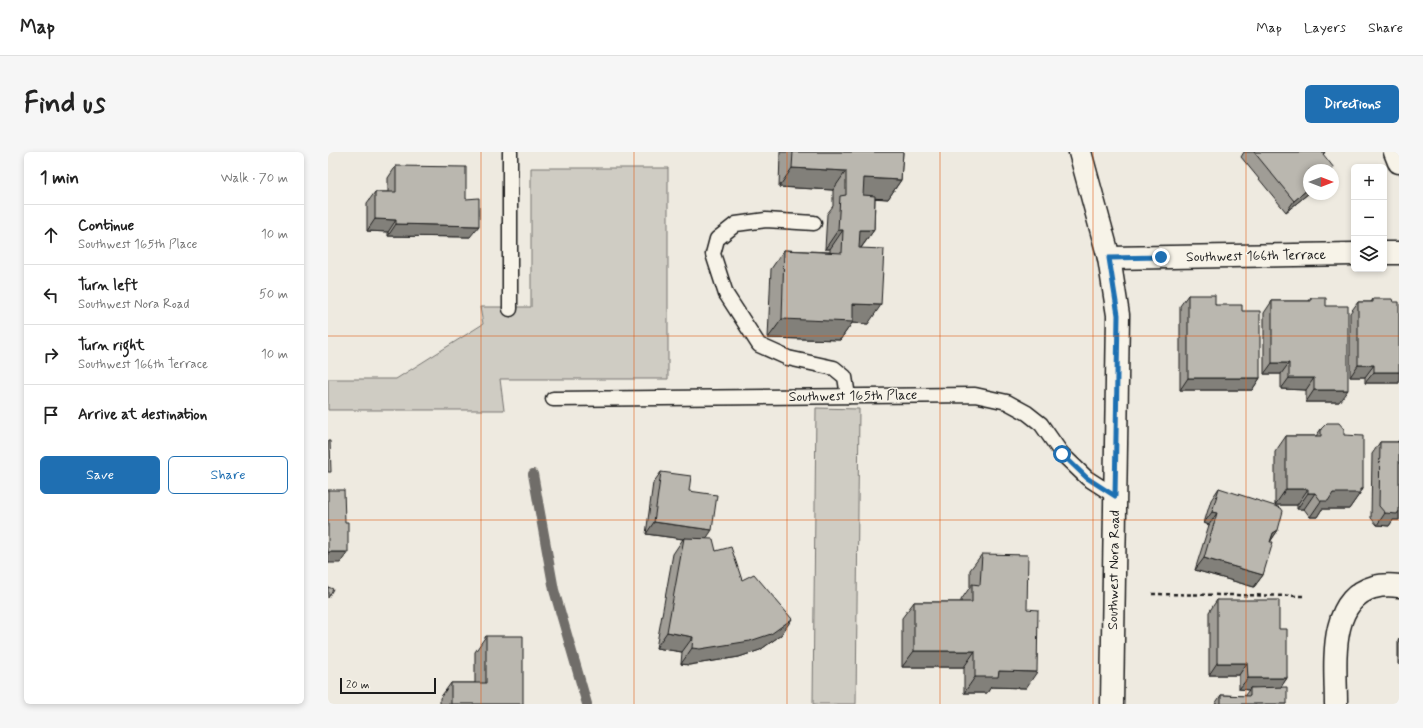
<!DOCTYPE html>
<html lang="en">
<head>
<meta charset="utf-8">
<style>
	body { margin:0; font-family:Mynerve,sans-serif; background:#f6f6f6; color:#222 }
	.controls { position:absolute; right:12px; top:12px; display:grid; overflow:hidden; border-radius:6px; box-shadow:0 2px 6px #0003 }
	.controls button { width:36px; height:36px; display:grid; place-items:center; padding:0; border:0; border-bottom:1px solid #e0e0e0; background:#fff; color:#222; font:20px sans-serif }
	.compass { position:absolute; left:975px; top:12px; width:36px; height:36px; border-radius:50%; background:#fff; box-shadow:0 2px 6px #0003; rotate:90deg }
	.scale { position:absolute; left:12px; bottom:10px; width:96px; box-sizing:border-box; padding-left:4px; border:2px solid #1c1c1c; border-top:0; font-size:11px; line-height:14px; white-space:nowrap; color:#1c1c1c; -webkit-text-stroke:3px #f7f3e8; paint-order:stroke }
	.stop { position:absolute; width:12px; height:12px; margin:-9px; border:3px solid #1f6fb2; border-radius:50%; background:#fff }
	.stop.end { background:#1f6fb2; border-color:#fff; box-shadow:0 1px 4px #0008 }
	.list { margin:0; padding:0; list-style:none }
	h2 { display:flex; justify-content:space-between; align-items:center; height:52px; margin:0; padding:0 16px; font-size:17px }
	h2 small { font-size:13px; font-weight:400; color:#767676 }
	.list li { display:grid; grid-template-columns:26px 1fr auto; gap:12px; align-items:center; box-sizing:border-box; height:60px; padding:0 16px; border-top:1px solid #e0e0e0 }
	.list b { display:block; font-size:15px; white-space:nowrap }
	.list p { margin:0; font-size:13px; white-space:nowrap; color:#767676 }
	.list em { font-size:13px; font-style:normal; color:#767676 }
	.actions { display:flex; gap:8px; padding:12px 16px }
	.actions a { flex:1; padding:9px 0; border:1px solid #1f6fb2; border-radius:6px; text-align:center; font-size:14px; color:#1f6fb2 }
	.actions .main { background:#1f6fb2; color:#fff }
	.icon { flex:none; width:22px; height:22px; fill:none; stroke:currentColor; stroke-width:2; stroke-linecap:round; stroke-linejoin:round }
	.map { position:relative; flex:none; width:1071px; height:552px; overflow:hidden; border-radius:6px }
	header { display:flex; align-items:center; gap:24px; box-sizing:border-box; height:56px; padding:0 20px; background:#fff; border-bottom:1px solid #e0e0e0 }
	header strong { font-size:19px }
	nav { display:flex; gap:22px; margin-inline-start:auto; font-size:14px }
	.intro { display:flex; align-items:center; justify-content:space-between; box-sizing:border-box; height:96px; padding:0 24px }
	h1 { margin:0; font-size:28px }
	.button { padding:10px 18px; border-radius:6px; background:#1f6fb2; color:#fff; font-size:14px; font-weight:700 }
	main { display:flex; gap:24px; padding:0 24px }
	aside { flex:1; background:#fff; border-radius:6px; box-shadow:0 2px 6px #0003 }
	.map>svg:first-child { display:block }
	.green { fill:#cfccc3; stroke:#767470 }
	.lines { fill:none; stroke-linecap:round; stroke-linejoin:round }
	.stream { stroke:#6f6d69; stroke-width:10 }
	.service-casing { stroke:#1c1c1c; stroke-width:17 }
	.minor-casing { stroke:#1c1c1c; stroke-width:25 }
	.path { stroke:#1c1c1c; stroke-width:2.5; stroke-dasharray:4 3; stroke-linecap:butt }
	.service { stroke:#f7f3e8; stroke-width:14 }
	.minor { stroke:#f7f3e8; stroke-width:22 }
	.wall { fill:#a09d96; stroke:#1c1c1c }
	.shaded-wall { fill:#82807a; stroke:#1c1c1c }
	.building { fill:#bab7af; stroke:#1c1c1c }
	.route { stroke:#1f6fb2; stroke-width:5 }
	.grid { fill:none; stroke:#de560d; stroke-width:1; stroke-opacity:0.55 }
	.labels { text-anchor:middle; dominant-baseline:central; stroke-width:3; stroke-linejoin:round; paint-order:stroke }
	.street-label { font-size:14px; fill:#1c1c1c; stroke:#f7f3e8 }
</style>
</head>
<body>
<header>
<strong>Map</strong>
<nav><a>Map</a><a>Layers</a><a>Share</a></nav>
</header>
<div class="intro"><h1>Find us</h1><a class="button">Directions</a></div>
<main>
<aside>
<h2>1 min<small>Walk · 70 m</small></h2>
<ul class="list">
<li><svg class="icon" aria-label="ahead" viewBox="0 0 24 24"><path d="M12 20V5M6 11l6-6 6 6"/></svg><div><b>Continue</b><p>Southwest 165th Place</p></div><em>10 m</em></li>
<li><svg class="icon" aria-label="left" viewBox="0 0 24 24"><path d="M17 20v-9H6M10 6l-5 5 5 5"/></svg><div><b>Turn left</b><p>Southwest Nora Road</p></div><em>50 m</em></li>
<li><svg class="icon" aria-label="right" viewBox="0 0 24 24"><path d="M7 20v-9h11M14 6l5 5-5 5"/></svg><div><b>Turn right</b><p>Southwest 166th Terrace</p></div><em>10 m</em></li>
<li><svg class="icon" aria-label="arrive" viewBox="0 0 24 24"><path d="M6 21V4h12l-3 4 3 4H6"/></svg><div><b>Arrive at destination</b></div></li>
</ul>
<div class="actions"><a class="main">Save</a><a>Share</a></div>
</aside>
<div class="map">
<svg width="1071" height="552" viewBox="0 0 1071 552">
	<rect width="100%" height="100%" fill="#eeeae0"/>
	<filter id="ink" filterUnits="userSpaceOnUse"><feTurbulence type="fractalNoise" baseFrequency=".025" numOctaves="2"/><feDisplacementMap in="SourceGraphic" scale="8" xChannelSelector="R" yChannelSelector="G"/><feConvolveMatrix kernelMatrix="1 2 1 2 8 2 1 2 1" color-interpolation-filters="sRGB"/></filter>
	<g filter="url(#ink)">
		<g class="green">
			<polygon points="203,16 340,16 340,227 172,227 176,258 0,258 0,227 68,227 155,172 152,155 203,155"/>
			<polygon points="488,256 531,257 528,552 485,552"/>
		</g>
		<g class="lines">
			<polyline class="stream" points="205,322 226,438 259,552"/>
			<defs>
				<g id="service">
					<polyline points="182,0 182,157"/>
					<polyline points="486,71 438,68 408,72 389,87 385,102 398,142 431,193 460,206 506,216 517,225 520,244"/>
					<polyline points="225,247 647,243 679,250 699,261 713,272 734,302 759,326 787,344"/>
				</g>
				<g id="minor">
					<polyline points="752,0 781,106 790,163 784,552"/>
					<polyline points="1067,0 1071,10"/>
					<polyline points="1056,101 1071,101"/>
					<polyline points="781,106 1026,102"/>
					<path d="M1008,552c0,-38 -9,-104 38,-117 8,-2 17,-2 25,-1"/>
				</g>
			</defs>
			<use href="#service" class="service-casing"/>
			<use href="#minor" class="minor-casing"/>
			<polyline class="path" points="824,442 977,444"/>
			<use href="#service" class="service"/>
			<use href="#minor" class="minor"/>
		</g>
		<g class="wall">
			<polygon points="452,0 575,0 573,28 560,47 547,46 546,78 533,96 540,172 524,171 512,188 440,186 443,117 456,98 502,100 502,97 497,97 499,62 505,54 505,38 451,35"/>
			<polygon points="916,0 997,0 995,3 981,41 958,60 913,5"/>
			<polygon points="68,14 138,47 142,85 60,84 60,80 39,79 39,51 47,40 60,40 60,26"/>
			<polygon points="860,143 887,153 914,159 932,226 924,238 852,238 852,154"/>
			<polygon points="983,146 998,154 1011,250 978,250 978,238 953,237 953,222 936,222 936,161 944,149 981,149"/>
			<polygon points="1045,147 1071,231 1037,231 1037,225 1022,225 1022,161 1030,150 1043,150"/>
			<polygon points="993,277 1016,283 1035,337 1032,341 1021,357 994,357 989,365 982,365 976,357 969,357 969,353 947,353 947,300 958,284 988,284"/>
			<polygon points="1071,288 1071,368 1065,368 1061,374 1049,373 1043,366 1044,302 1052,290 1069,290"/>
			<polygon points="333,320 361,339 378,387 388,399 414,428 453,483 432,498 411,505 361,513 353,512 354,500 328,496 345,402 355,387 318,382 325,331"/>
			<polygon points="891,336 950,378 942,390 935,423 926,435 867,418 881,373 876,371 883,348"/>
			<polygon points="654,402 698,536 663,535 659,541 636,541 636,515 574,515 574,466 586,450 633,450 633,448 642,435 642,418"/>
			<polygon points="889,448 951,477 959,526 952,536 959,552 887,552 893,543 916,544 921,538 911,537 911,523 881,523 881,460"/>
			<polygon points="158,484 195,552 112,552 112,546 123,531 147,531 147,500"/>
			<polygon points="1071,486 1071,513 1070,512 1070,488"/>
		</g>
		<g class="shaded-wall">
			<polygon points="464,16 518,19 505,38 451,35"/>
			<polygon points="536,26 573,28 560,47 523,45"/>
			<polygon points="981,36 981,41 958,60 966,49"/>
			<polygon points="47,67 68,68 60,80 39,79"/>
			<polygon points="68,72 151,74 142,85 60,84"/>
			<polygon points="510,78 515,78 502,97 497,97"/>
			<polygon points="532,78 546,78 532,97 519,97"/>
			<polygon points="525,152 553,153 540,172 524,171 512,188 440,186 454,167"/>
			<polygon points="944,211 961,211 953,222 936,222"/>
			<polygon points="1030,213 1046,213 1037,225 1022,225"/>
			<polygon points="1046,220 1071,220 1071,231 1037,231"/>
			<polygon points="860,226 932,226 924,238 852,238"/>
			<polygon points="961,226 986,226 978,238 953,237"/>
			<polygon points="986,238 1020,238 1011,250 978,250"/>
			<polygon points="958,337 980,337 969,353 947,353"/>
			<polygon points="1032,337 1035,337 1021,357 994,357 989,365 982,365 993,349 1005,341"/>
			<polygon points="980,341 987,341 976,357 969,357"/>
			<polygon points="1071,359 1071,368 1065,368 1061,374 1049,373 1057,361"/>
			<polygon points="884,360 889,361 881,373 876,371"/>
			<polygon points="326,370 384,378 376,390 356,386 355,387 318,382"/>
			<polygon points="950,378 942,390 945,381"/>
			<polygon points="0,400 20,400 12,411 0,411"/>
			<polygon points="876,406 935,423 926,435 867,418"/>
			<polygon points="464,467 453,483 432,498 411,505 361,513 353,512 364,496"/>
			<polygon points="339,480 365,485 354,500 328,496"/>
			<polygon points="586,499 647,499 636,515 574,515"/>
			<polygon points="889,511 919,511 911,523 881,523"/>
			<polygon points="671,519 709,520 698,536 663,535 659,541 636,541 647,525"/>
			<polygon points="920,526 959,526 951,538 922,536 921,538 911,537"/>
		</g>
		<g class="building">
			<polygon points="465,0 575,0 573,28 536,26 535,43 547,44 546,78 532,78 531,96 556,97 553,153 525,152 525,170 454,167 456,98 514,101 515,78 510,78 512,44 518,43 518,19 464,16"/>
			<polygon points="926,0 997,0 995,2 1006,16 1004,18 981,18 981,36 966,49"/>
			<polygon points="68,14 138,15 138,47 151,46 151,74 68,72 68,68 47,67 47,40 68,40"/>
			<polygon points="860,143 887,143 887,153 914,153 914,159 932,159 932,226 860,226"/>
			<polygon points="983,146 998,146 998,154 1020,154 1020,238 986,238 986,226 961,226 961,211 944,211 944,149 983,149"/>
			<polygon points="1045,147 1064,147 1065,150 1071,150 1071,220 1046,220 1046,213 1030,213 1030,150 1045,150"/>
			<polygon points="999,271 1011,271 1016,277 1016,283 1035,284 1035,337 1032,337 1032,341 1005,341 1000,349 993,349 987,341 980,341 980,337 958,337 958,284 993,284 993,277"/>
			<polygon points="0,289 2,289 3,320 0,320"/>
			<polygon points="1052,290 1071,290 1071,359 1069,362 1057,361 1051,354"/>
			<polygon points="333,320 363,324 361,339 389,343 384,378 326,370"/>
			<polygon points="891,336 953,356 955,359 950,378 945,381 942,390 945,390 935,423 876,406 889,361 884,360"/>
			<polygon points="0,338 16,338 17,370 20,370 20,400 0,400"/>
			<polygon points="356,386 385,387 388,399 403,395 414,428 426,422 464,467 443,482 422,489 372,497 364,496 365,485 339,480"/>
			<polygon points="654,402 700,403 699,457 710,458 709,520 671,519 670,525 647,525 647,499 586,499 586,450 644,450 644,432 652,433"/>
			<polygon points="0,435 5,437 0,446"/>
			<polygon points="889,448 951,448 951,477 959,477 959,526 920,526 919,511 889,511"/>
			<polygon points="158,484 195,484 195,552 123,552 123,531 158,531"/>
			<polygon points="959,535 959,552 893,552 893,543 922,544 922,536"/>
		</g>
	</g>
	<g class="lines" filter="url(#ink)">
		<polyline class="route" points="734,302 759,326 787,344 790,163 781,106 833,105"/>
	</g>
	<path class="grid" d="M153,0v552M306,0v552M459,0v552M612,0v552M765,0v552M918,0v552M0,184h1071M0,368h1071"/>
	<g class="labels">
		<g class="street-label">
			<text transform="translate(928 104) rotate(-1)">Southwest 166th Terrace</text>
			<text transform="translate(525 244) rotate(-1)">Southwest 165th Place</text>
			<text transform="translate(786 418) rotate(-89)">Southwest Nora Road</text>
		</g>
	</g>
</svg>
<div class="controls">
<button>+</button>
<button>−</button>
<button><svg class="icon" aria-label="layers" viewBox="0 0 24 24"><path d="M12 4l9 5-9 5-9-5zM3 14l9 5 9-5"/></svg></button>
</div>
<svg class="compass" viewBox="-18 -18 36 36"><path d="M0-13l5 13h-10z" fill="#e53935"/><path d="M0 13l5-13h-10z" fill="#767676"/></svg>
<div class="scale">20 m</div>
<div class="stop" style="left:734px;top:302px"></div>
<div class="stop end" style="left:833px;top:105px"></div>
</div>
</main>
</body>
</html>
